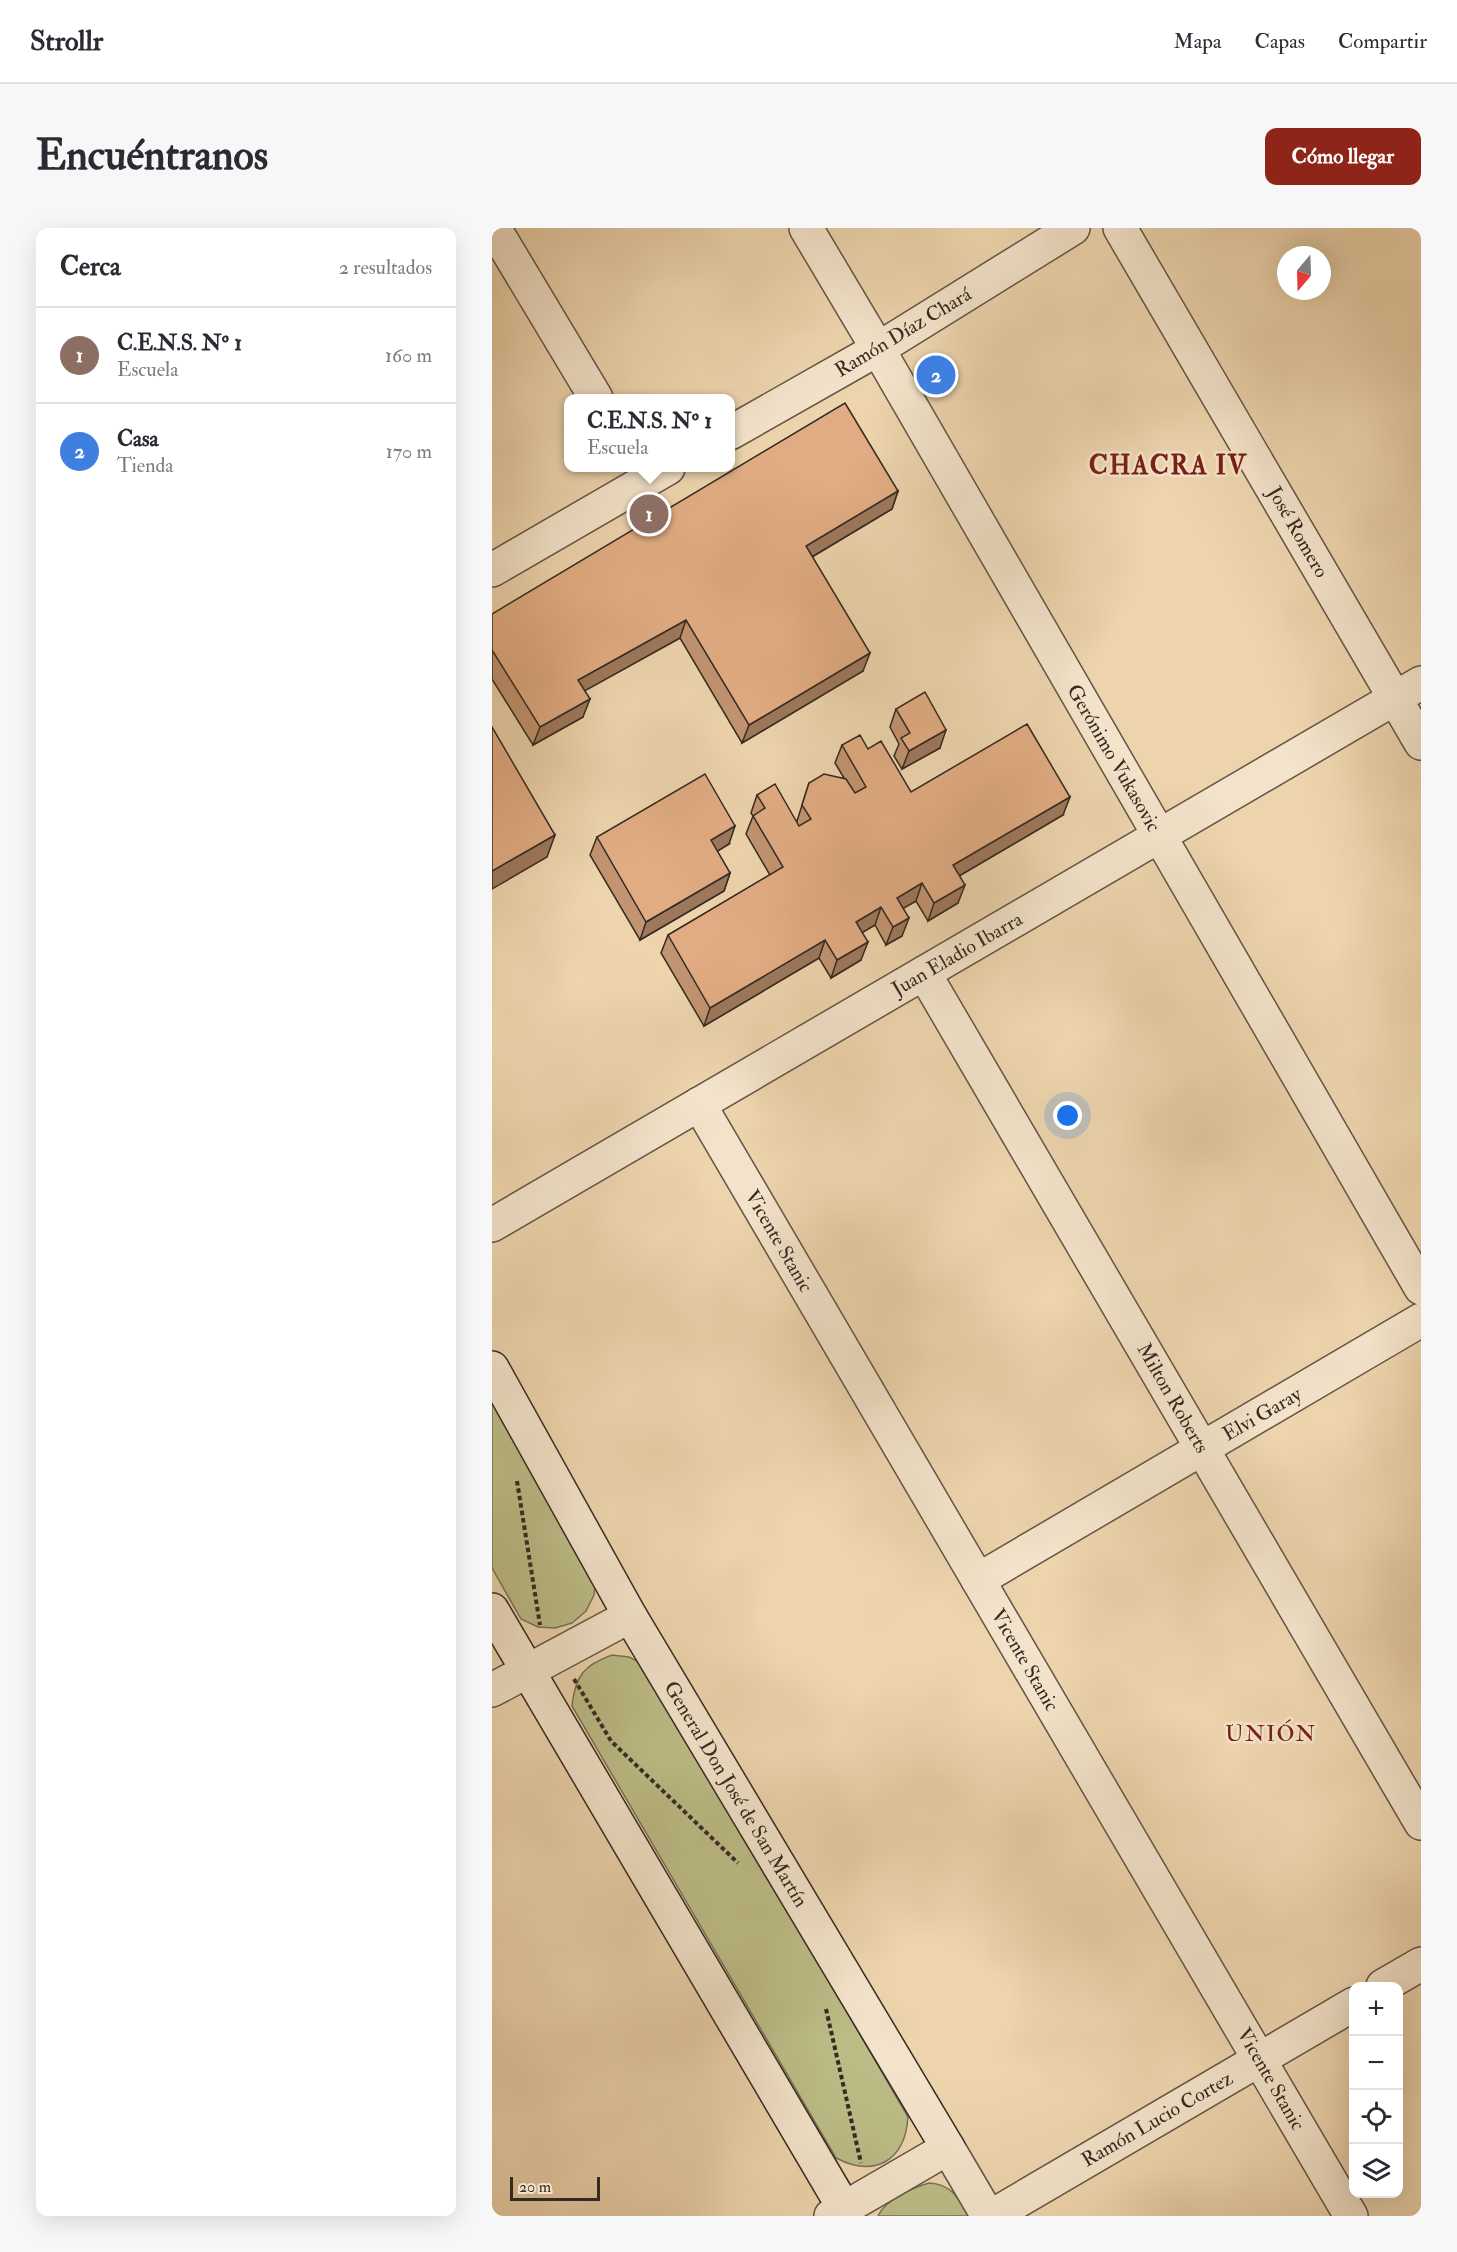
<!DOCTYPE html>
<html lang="es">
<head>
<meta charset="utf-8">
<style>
	body { margin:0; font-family:"IM FELL Double Pica",serif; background:#f7f7f7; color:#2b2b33 }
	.controls { position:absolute; right:18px; bottom:18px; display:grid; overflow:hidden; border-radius:12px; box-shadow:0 6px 24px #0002 }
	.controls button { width:54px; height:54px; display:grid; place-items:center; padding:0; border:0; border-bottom:2px solid #e1e1e2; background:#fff; color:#2b2b33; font:30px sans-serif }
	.compass { position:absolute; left:785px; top:18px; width:54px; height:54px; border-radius:50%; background:#fff; box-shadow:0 6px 24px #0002; rotate:199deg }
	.scale { position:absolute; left:18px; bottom:15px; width:90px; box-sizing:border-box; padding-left:6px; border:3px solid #352a22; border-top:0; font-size:16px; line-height:21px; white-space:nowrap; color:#352a22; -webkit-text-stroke:4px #f3e3ca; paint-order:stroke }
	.you { position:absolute; left:576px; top:888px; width:21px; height:21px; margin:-15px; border:4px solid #fff; border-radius:50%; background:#1a73e8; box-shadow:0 0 0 9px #1a73e833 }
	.badge { display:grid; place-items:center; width:39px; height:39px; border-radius:50%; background:#8f2418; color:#fff; font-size:20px; font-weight:700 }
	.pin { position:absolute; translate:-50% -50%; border:3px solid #fff; box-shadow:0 2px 6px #0006 }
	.popup { position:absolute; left:72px; top:166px; width:171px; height:78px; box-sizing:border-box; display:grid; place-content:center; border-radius:12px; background:#fff; filter:drop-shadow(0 2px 4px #0005); font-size:20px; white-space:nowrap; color:#7c7c81 }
	.popup b { font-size:22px; color:#2b2b33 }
	.popup::after { content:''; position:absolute; left:50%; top:100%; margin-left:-12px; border:12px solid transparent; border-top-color:#fff }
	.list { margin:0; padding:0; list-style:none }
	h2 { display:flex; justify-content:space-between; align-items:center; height:78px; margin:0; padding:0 24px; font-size:26px }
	h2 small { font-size:20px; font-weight:400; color:#7c7c81 }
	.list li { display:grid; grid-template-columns:39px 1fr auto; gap:18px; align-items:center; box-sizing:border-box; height:96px; padding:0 24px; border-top:2px solid #e1e1e2 }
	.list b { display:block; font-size:22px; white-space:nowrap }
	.list p { margin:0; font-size:20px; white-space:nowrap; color:#7c7c81 }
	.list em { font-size:20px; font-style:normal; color:#7c7c81 }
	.icon { flex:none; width:33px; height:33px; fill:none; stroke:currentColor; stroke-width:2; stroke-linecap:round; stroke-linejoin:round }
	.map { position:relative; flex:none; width:929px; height:1988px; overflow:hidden; border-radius:12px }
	header { display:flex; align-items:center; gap:36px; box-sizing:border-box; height:84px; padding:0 30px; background:#fff; border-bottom:2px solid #e1e1e2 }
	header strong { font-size:28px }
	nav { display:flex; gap:33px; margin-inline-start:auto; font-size:21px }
	.intro { display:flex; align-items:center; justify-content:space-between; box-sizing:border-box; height:144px; padding:0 36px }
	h1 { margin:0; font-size:42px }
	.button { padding:15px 27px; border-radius:12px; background:#8f2418; color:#fff; font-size:21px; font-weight:700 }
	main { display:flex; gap:36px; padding:0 36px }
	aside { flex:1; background:#fff; border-radius:12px; box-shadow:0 6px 24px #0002 }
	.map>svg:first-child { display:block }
	.green { fill:#bcbc87; stroke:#787354; stroke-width:1.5 }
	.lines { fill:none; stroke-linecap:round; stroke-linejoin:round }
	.street-casing { stroke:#635445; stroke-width:36 }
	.secondary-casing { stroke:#352a22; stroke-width:36 }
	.path { stroke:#352a22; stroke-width:4; stroke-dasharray:4.5 3; stroke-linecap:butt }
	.street { stroke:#f3e3ca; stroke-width:33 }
	.secondary { stroke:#f3e3ca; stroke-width:33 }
	.wall { fill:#c29471; stroke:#352a22; stroke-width:1.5 }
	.shaded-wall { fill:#9e785c; stroke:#352a22; stroke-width:1.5 }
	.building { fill:#e1ac83; stroke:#352a22; stroke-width:1.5 }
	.labels { text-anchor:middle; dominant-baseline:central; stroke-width:5; stroke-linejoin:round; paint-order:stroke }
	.street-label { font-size:20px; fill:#352a22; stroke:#f3e3ca }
	.quarter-label { font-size:22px; letter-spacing:1.5px; fill:#7a1f14; stroke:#f3e3ca }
	.district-label { font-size:26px; font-weight:bold; letter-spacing:1.5px; fill:#7a1f14; stroke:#f3e3ca }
</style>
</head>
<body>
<header>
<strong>Strollr</strong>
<nav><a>Mapa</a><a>Capas</a><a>Compartir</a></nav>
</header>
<div class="intro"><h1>Encuéntranos</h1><a class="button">Cómo llegar</a></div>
<main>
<aside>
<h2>Cerca<small>2 resultados</small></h2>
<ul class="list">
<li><span class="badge" style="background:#8d6e63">1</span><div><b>C.E.N.S. Nº 1</b><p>Escuela</p></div><em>160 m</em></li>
<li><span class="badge" style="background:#3f7fe0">2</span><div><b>Casa</b><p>Tienda</p></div><em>170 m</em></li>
</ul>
</aside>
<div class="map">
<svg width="929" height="1988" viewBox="0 0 929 1988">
	<rect width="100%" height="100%" fill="#edd4ad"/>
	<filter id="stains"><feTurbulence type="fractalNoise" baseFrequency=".00333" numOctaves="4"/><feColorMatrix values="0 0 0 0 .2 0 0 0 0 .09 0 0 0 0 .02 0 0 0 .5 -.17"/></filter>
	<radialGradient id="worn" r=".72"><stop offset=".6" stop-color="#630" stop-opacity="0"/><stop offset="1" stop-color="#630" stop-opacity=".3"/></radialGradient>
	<g class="green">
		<polygon points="0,1171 104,1350 102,1367 94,1383 80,1395 63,1400 46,1399 29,1391 0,1340"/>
		<path d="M120,1427l17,2 16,8 263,452c-3,44 -33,61 -72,41l-264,-452c3,-30 12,-41 40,-51z"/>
		<path d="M437,1955c22,1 30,15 40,33h-91c7,-16 34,-28 51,-33z"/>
	</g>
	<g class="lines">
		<defs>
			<g id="street">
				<polyline points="2,0 104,170"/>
				<polyline points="314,0 386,121 929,1060"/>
				<polyline points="628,0 929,515"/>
				<polyline points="238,205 386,121 581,0"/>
				<polyline points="0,342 176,240"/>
				<polyline points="432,745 929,1595"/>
				<polyline points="207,876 859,1988"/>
				<polyline points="0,997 929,455"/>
				<polyline points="486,1352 929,1092"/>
				<polyline points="0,1462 138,1388"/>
				<polyline points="891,1758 929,1736"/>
				<polyline points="339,1988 456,1920 496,1988"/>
				<polyline points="500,1988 862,1776"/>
			</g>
			<g id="secondary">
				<polyline points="0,1140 138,1388 456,1920"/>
				<polyline points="0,1382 352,1980"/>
			</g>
		</defs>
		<use href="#street" class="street-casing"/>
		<use href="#secondary" class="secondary-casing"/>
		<g class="path">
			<polyline points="25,1253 48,1397"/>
			<polyline points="82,1451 119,1513 246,1635"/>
			<polyline points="334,1781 369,1935"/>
		</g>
		<use href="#street" class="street"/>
		<use href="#secondary" class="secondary"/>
	</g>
	<g class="wall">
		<polygon points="406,263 400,281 320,329 371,443 250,515 188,410 93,462 91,489 41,517 0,451 0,386"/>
		<polygon points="404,481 448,520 410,541 402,528 407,516 398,499"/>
		<polygon points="350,517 376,521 419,564 571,587 467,648 466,675 436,693 424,673 411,680 410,708 394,717 383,697 370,704 369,732 339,750 327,730 212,798 169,725 176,707 278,647 254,606 261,588 259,585 265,567 305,593 317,555 352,550 343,535"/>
		<polygon points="105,609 237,616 225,623 238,645 232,663 148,712 98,627"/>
	</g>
	<g class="shaded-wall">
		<polygon points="406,263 400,281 308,336 314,318"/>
		<polygon points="194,392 188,410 80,470 86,452"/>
		<polygon points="378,425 371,443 250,515 257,497"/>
		<polygon points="98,471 91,489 41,517 48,499"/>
		<polygon points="454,502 448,520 410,541 417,523"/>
		<polygon points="578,569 571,587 455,655 461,637"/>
		<polygon points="243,598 237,616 213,631 219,612"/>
		<polygon points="63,607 55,629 0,661 0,643"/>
		<polygon points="238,645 232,663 148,712 154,694"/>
		<polygon points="430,655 424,673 398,688 405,670"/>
		<polygon points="473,657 466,675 436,693 442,675"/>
		<polygon points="389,679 383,697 358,712 364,694"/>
		<polygon points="417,690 410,708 394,717 401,699"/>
		<polygon points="333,712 327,730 212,798 218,780"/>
		<polygon points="376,714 369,732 339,750 345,732"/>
	</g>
	<g class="building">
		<polygon points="353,175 406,263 314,318 378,425 257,497 194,392 86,452 98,471 48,499 0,422 0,386"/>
		<polygon points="433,464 454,502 417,523 409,510 418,505 404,481"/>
		<polygon points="535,496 578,569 461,637 473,657 442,675 430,655 405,670 417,690 401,699 389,679 364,694 376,714 345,732 333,712 218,780 176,707 291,639 261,588 273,580 265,567 283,556 307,598 319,591 310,577 317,555 332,546 354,551 363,565 374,559 350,517 368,507 376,521 389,513 419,564"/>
		<polygon points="0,499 63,607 0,643"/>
		<polygon points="213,546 243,598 219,612 238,645 154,694 105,609"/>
	</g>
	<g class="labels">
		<g class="street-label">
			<text transform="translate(411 104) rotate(-31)">Ramón Díaz Chará</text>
			<text transform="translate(806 304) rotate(60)">José Romero</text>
			<text transform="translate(622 530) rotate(60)">Gerónimo Vukasovic</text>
			<text transform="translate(465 726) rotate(-30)">Juan Eladio Ibarra</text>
			<text transform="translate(287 1013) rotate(60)">Vicente Stanic</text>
			<text transform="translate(681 1170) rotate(60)">Milton Roberts</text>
			<text transform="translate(770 1186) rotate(-30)">Elvi Garay</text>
			<text transform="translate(533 1432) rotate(60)">Vicente Stanic</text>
			<text transform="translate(244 1566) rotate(59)">General Don José de San Martín</text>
			<text transform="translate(779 1851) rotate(60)">Vicente Stanic</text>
			<text transform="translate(665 1891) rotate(-30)">Ramón Lucio Cortez</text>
		</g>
		<g class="quarter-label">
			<text x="779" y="1506">UNIÓN</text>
		</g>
		<g class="district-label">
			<text x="676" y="238">CHACRA IV</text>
		</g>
	</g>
	<rect width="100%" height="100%" filter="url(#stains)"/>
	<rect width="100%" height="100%" fill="url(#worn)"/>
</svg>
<div class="controls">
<button>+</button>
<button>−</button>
<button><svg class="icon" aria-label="locate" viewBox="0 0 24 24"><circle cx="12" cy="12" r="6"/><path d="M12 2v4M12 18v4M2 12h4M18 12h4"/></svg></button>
<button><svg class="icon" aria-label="layers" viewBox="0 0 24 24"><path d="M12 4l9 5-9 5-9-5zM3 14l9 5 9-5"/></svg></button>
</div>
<svg class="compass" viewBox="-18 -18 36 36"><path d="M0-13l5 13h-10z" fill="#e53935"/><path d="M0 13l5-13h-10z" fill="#7c7c81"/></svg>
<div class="scale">20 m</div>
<div class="you"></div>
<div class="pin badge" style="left:157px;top:286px;background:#8d6e63">1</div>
<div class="popup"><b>C.E.N.S. Nº 1</b>Escuela</div>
<div class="pin badge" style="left:444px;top:147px;background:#3f7fe0">2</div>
</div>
</main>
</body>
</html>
